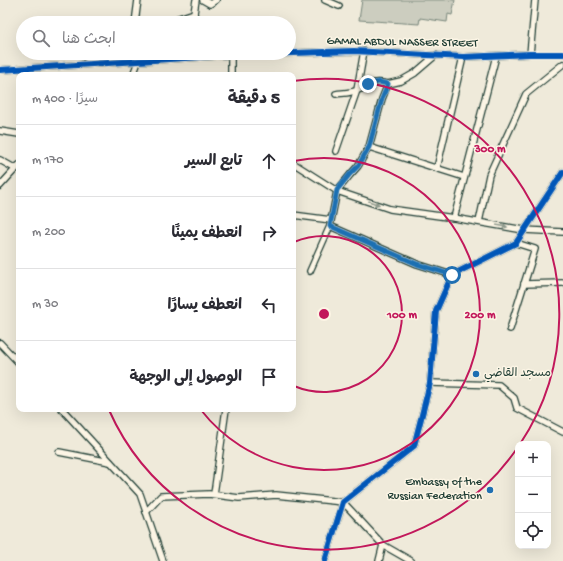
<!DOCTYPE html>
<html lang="ar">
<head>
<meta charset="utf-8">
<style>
	body { margin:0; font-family:"Gochi Hand","Playpen Sans Arabic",sans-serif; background:#f7f7f7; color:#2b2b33; direction:rtl }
	.controls { position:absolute; right:12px; bottom:12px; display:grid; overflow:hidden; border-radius:8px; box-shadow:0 4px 16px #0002 }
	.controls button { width:36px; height:36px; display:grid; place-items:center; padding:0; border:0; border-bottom:1px solid #e1e1e2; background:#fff; color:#2b2b33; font:20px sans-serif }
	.stop { position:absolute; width:12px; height:12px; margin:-9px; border:3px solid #1f6fb2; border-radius:50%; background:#fff }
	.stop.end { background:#1f6fb2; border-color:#fff; box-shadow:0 1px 4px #0008 }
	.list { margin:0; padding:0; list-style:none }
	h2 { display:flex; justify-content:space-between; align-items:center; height:52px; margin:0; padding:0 16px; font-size:17px }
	h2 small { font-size:13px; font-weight:400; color:#7c7c81 }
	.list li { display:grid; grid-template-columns:26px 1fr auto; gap:12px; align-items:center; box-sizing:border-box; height:72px; padding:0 16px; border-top:1px solid #e1e1e2 }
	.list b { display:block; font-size:15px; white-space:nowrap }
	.list em { font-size:13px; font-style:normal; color:#7c7c81 }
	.icon { flex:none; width:22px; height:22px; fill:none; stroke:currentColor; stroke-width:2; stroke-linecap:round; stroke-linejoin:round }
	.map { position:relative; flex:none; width:563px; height:561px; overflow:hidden; direction:ltr }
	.search { position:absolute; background:#fff; box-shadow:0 4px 16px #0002; left:16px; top:16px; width:280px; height:44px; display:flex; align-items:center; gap:10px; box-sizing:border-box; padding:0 14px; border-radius:22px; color:#7c7c81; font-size:15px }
	.panel { position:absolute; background:#fff; box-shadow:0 4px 16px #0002; left:16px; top:72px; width:280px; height:340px; border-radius:8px; direction:rtl }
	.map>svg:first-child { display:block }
	.green { fill:#cccdbf; stroke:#76857a }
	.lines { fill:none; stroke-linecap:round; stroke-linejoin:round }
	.minor-casing { stroke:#1f3d34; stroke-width:8 }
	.minor { stroke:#fcf5e5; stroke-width:5.5 }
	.cycleway-casing { stroke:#fcf5e5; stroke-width:8 }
	.cycleway { stroke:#0057b8; stroke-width:6 }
	.oneway { fill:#8e998c }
	.route { stroke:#1f6fb2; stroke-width:5 }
	.ring { fill:none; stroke:#c2185b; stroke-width:2 }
	.poi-dot { fill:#1f6fb2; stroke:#fcf5e5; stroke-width:1.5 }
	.labels { text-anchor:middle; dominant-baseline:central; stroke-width:3; stroke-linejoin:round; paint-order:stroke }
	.street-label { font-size:12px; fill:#1f3d34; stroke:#fcf5e5 }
	.poi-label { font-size:12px; fill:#1f3d34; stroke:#fcf5e5; text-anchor:start }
	.centre { fill:#c2185b; stroke:#fcf5e5; stroke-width:2 }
	.ring-label { font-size:12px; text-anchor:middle; font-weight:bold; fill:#c2185b; stroke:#fcf5e5; stroke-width:3; stroke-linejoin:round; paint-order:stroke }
</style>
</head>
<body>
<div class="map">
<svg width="563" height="561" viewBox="0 0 563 561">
	<rect width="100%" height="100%" fill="#efeada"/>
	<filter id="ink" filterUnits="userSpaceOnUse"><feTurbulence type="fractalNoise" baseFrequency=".025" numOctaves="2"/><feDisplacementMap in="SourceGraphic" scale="8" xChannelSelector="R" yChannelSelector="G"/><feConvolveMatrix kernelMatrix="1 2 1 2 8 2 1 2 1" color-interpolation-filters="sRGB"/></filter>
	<g filter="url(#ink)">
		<polygon class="green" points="362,0 455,0 452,15 448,14 447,22 420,18 419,24 359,20"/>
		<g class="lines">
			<defs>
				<g id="minor">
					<polyline points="203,0 210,4 216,0"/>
					<polyline points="325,0 339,6"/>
					<polyline points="135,23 138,0"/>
					<polyline points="164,23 194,13"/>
					<polyline points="196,23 194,13 196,0"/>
					<polyline points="530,54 535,0"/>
					<polyline points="231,55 231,75"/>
					<polyline points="436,55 415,73 401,81 388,84 382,99 369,147 358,166 350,175 337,191 330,226 417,264 452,275"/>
					<polyline points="85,63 102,53"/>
					<polyline points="0,70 231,55 354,51 463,57 530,54 563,54"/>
					<polyline points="133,75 138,62"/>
					<path d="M336,94c7,-1 15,-1 22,-4 14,-6 14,-9 30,-6"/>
					<polyline points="0,131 19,134"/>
					<polyline points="369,147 464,177"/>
					<polyline points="336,151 357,90 364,51"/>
					<polyline points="0,160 16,169"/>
					<polyline points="293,163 337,191 390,209 454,218 524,230 563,232"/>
					<polyline points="437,168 463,57"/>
					<polyline points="0,186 19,165"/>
					<polyline points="293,215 331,220"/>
					<polyline points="454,218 496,56"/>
					<polyline points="479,222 489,175 526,94 563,64"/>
					<polyline points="310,271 330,226"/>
					<polyline points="524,284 563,283"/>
					<polyline points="510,329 535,249 516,243"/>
					<polyline points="0,343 19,363"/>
					<polyline points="430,383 499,385 514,398 517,408 563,432"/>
					<polyline points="62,409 140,494 163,561"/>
					<polyline points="59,452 110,462"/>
					<polyline points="214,494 226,409"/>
					<polyline points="146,512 161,496 209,494 239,498 276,495 343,502 383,545 379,561"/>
					<polyline points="383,545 411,561"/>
					<polyline points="325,561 343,502 414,446 430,383 436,311 452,275 516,243 563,172"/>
				</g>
			</defs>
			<use href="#minor" class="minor-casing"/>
			<use href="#minor" class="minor"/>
			<defs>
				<g id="cycleway">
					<polyline points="0,70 231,55 354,51 463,57 530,54 563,54"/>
					<polyline points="325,561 343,502 414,446 430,383 436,311 452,275 516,243 563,172"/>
				</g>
			</defs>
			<use href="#cycleway" class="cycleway-casing"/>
			<use href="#cycleway" class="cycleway"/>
		</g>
		<defs><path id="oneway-solid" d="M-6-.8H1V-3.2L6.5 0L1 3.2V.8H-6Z"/></defs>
		<g class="oneway">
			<use href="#oneway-solid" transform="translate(374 203) rotate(19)"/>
			<use href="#oneway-solid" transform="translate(502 226) rotate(10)"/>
		</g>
	</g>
	<g class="lines" filter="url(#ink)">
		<polyline class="route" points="368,84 379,82 388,84 382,99 369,147 358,166 350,174 337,190 330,226 417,264 452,275"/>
	</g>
	<g class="ring">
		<path d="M294 242A78 78 0 1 1 294 386"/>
		<path d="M294 161A156 156 0 1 1 201 410"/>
		<path d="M518 447A235 235 0 0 1 109 410M293 81A235 235 0 0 1 520 444"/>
	</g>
	<g class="poi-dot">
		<circle cx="476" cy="374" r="4"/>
		<circle cx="490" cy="490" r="4"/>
	</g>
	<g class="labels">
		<g class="street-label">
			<text transform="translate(402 43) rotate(1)">GAMAL ABDUL NASSER STREET</text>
		</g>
		<g class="poi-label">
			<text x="484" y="374">مسجد القاضي</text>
			<text x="482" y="483" text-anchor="end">Embassy of the<tspan x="482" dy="14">Russian Federation</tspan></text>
		</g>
	</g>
	<circle cx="324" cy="314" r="6" class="centre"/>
	<g class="ring-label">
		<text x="490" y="152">300 m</text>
		<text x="402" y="318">100 m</text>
		<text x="480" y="318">200 m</text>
	</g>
</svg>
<div class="controls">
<button>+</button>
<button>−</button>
<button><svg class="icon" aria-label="locate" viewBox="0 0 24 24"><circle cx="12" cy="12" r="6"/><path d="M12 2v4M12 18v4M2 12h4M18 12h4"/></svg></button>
</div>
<div class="stop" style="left:452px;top:275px"></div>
<div class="stop end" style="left:368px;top:84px"></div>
<div class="search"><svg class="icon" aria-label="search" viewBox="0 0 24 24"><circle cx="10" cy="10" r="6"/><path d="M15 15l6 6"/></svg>ابحث هنا</div>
<section class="panel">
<h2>5 دقيقة<small>سيرًا · 400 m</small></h2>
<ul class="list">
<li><svg class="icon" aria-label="ahead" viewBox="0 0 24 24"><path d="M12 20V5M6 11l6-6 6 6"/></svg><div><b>تابع السير</b></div><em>170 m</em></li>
<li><svg class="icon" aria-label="right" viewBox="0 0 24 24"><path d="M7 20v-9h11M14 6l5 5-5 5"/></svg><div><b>انعطف يمينًا</b></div><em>200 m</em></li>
<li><svg class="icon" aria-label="left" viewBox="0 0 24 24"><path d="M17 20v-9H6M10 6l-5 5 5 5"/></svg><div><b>انعطف يسارًا</b></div><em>30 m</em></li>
<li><svg class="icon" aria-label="arrive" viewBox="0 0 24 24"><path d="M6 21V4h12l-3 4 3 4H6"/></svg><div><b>الوصول إلى الوجهة</b></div></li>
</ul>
</section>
</div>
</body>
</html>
